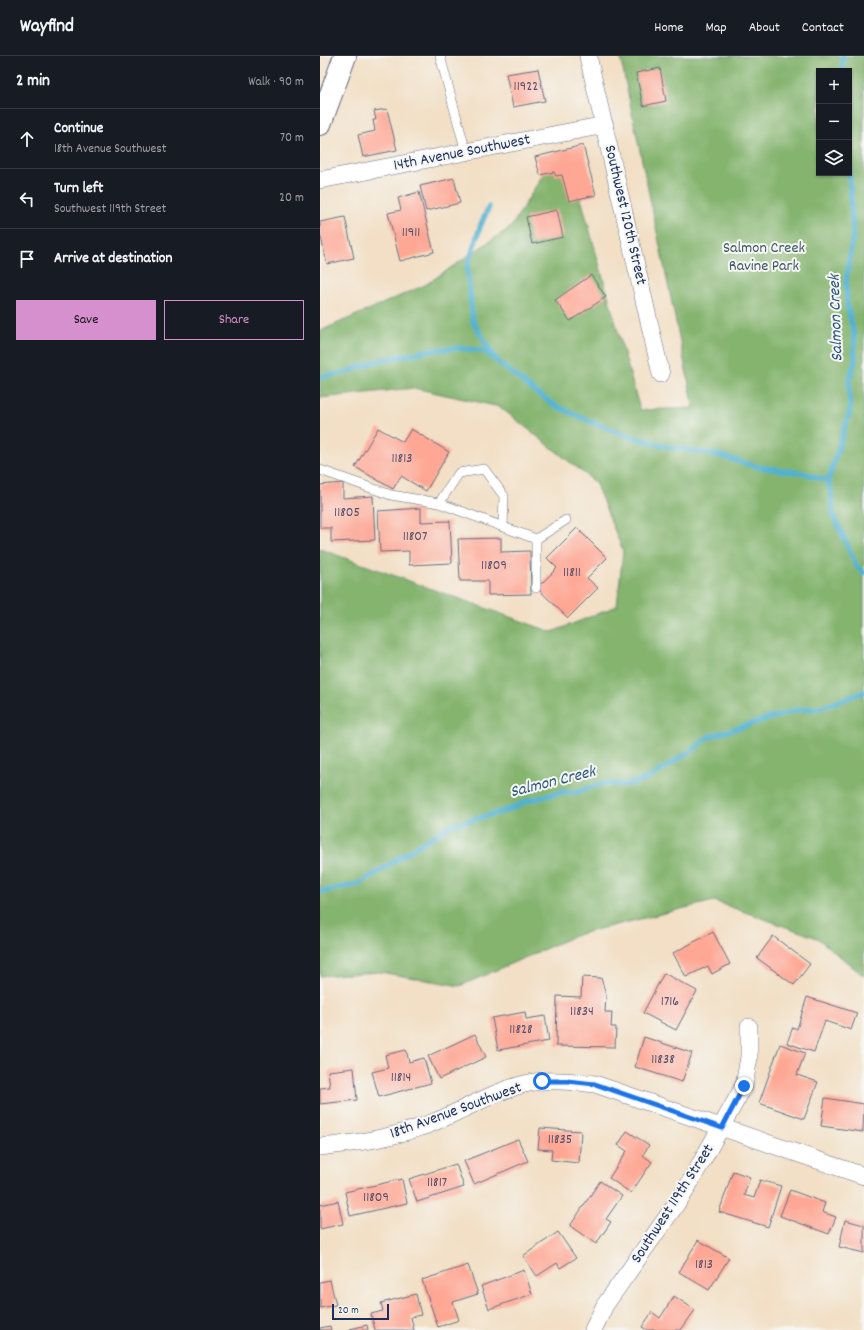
<!DOCTYPE html>
<html lang="en">
<head>
<meta charset="utf-8">
<style>
	body { margin:0; font-family:Dekko,sans-serif; background:#242831; color:#f1f3f6 }
	.controls { position:absolute; right:12px; top:12px; display:grid; overflow:hidden; border-radius:0px; box-shadow:0 1px 3px #0004 }
	.controls button { width:36px; height:36px; display:grid; place-items:center; padding:0; border:0; border-bottom:1px solid #363941; background:#171b24; color:#f1f3f6; font:20px sans-serif }
	.scale { position:absolute; left:12px; bottom:10px; width:57px; box-sizing:border-box; padding-left:4px; border:2px solid #1b2f5e; border-top:0; font-size:11px; line-height:14px; white-space:nowrap; color:#1b2f5e; -webkit-text-stroke:3px #f6f6f2; paint-order:stroke }
	.stop { position:absolute; width:12px; height:12px; margin:-9px; border:3px solid #1a73e8; border-radius:50%; background:#fff }
	.stop.end { background:#1a73e8; border-color:#fff; box-shadow:0 1px 4px #0008 }
	.list { margin:0; padding:0; list-style:none }
	h2 { display:flex; justify-content:space-between; align-items:center; height:52px; margin:0; padding:0 16px; font-size:17px }
	h2 small { font-size:13px; font-weight:400; color:#9ea1a6 }
	.list li { display:grid; grid-template-columns:26px 1fr auto; gap:12px; align-items:center; box-sizing:border-box; height:60px; padding:0 16px; border-top:1px solid #363941 }
	.list b { display:block; font-size:15px; white-space:nowrap }
	.list p { margin:0; font-size:13px; white-space:nowrap; color:#9ea1a6 }
	.list em { font-size:13px; font-style:normal; color:#9ea1a6 }
	.actions { display:flex; gap:8px; padding:12px 16px }
	.actions a { flex:1; padding:9px 0; border:1px solid #d690ce; border-radius:0px; text-align:center; font-size:14px; color:#d690ce }
	.actions .main { background:#d690ce; color:#111 }
	.icon { flex:none; width:22px; height:22px; fill:none; stroke:currentColor; stroke-width:2; stroke-linecap:round; stroke-linejoin:round }
	.map { position:relative; flex:none; width:544px; height:1274px; overflow:hidden }
	header { display:flex; align-items:center; gap:24px; box-sizing:border-box; height:56px; padding:0 20px; background:#171b24; border-bottom:1px solid #363941 }
	header strong { font-size:19px }
	nav { display:flex; gap:22px; margin-inline-start:auto; font-size:14px }
	main { display:flex }
	aside { flex:1; background:#171b24 }
	.map>svg:first-child { display:block }
	.forest { fill:#84b46e; stroke:#507266; fill-rule:evenodd }
	.lines { fill:none; stroke-linecap:round; stroke-linejoin:round }
	.stream { stroke:#51b1d0; stroke-width:5.5 }
	.building { fill:#fea794 }
	.lane-casing { stroke:#666d82; stroke-width:10 }
	.street-casing { stroke:#666d82; stroke-width:18 }
	.secondary-casing { stroke:#666d82; stroke-width:24 }
	.lane { stroke:#fff; stroke-width:9 }
	.street { stroke:#fff; stroke-width:17 }
	.secondary { stroke:#fff; stroke-width:22 }
	.route { stroke:#1a73e8; stroke-width:5 }
	.labels { text-anchor:middle; dominant-baseline:central; stroke-width:4; stroke-linejoin:round; paint-order:stroke }
	.number-label { font-size:14px; fill:#544d6c }
	.street-label { font-size:16px; fill:#1b2f5e; stroke:#f6f6f2 }
	.park-label { font-size:16px; fill:#3e5866; stroke:#f6f6f2 }
	.water-label { font-size:17px; font-style:italic; fill:#2b5680; stroke:#f6f6f2 }
</style>
</head>
<body>
<header>
<strong>Wayfind</strong>
<nav><a>Home</a><a>Map</a><a>About</a><a>Contact</a></nav>
</header>
<main>
<aside>
<h2>2 min<small>Walk · 90 m</small></h2>
<ul class="list">
<li><svg class="icon" aria-label="ahead" viewBox="0 0 24 24"><path d="M12 20V5M6 11l6-6 6 6"/></svg><div><b>Continue</b><p>18th Avenue Southwest</p></div><em>70 m</em></li>
<li><svg class="icon" aria-label="left" viewBox="0 0 24 24"><path d="M17 20v-9H6M10 6l-5 5 5 5"/></svg><div><b>Turn left</b><p>Southwest 119th Street</p></div><em>20 m</em></li>
<li><svg class="icon" aria-label="arrive" viewBox="0 0 24 24"><path d="M6 21V4h12l-3 4 3 4H6"/></svg><div><b>Arrive at destination</b></div></li>
</ul>
<div class="actions"><a class="main">Save</a><a>Share</a></div>
</aside>
<div class="map">
<svg width="544" height="1274" viewBox="0 0 544 1274">
	<rect width="100%" height="100%" fill="#f6f6f2"/>
	<filter id="ink" filterUnits="userSpaceOnUse"><feTurbulence type="fractalNoise" baseFrequency=".025" numOctaves="2"/><feDisplacementMap in="SourceGraphic" scale="8" xChannelSelector="R" yChannelSelector="G"/><feConvolveMatrix kernelMatrix="1 2 1 2 8 2 1 2 1" color-interpolation-filters="sRGB"/></filter>
	<filter id="wash" filterUnits="userSpaceOnUse"><feTurbulence type="fractalNoise" baseFrequency=".012" numOctaves="4" result="noise"/><feDisplacementMap in="SourceGraphic" scale="16" xChannelSelector="R" yChannelSelector="G"/><feGaussianBlur stdDeviation="0.9" result="paint"/><feColorMatrix in="noise" values="0 0 0 0 0 0 0 0 0 0 0 0 0 0 0 0 0 1.4 0 .05"/><feComposite in="paint" operator="in"/></filter>
	<g filter="url(#wash)">
		<rect width="100%" height="100%" fill="#f2dfc5"/>
		<path class="forest" d="M300,0h244v920l-47,-38 -103,-37 -135,33 -119,52 -80,-14 -60,4v-427l232,83 65,-26 6,-55 -28,-69 -95,-75 -86,-19 -94,10v-67l105,-46 86,-58 34,-56 26,-8 69,247 54,-2zM499,15h30v102h-30z"/>
		<g class="lines">
			<g class="stream">
				<polyline points="522,15 523,0"/>
				<polyline points="529,113 533,177 526,226 527,248 534,279 535,305 529,325 530,355 508,425 511,437 513,458 537,511 544,517"/>
				<polyline points="169,151 161,168 147,212 153,266 176,303"/>
				<polyline points="0,321 24,317 54,306 106,295 138,292 164,295 217,337 236,350 269,365 306,379 348,391 397,399 438,411 483,417 508,425"/>
				<polyline points="0,836 39,828 129,770 188,754 210,744 243,736 257,736 284,727 306,729 327,723 374,693 388,681 477,654 500,652 544,636"/>
			</g>
		</g>
		<g id="blocks">
			<g class="building">
				<polygon points="340,12 346,45 323,50 316,17"/>
				<polygon points="218,13 225,45 193,51 186,18"/>
				<polygon points="67,53 77,94 43,101 38,79 55,75 53,64 56,64 54,55"/>
				<polygon points="263,89 276,139 249,145 242,119 236,120 234,116 220,119 215,101"/>
				<polygon points="134,122 140,147 106,155 100,130"/>
				<polygon points="99,136 114,196 80,205 68,157 81,154 78,142"/>
				<polygon points="237,154 243,181 212,188 206,161"/>
				<polygon points="25,161 34,202 7,208 0,177 0,166"/>
				<polygon points="271,219 286,241 250,265 235,244"/>
				<polygon points="58,372 83,386 91,373 129,396 106,435 81,420 73,433 35,411"/>
				<polygon points="23,427 23,442 53,440 55,484 11,486 11,472 0,472 0,429"/>
				<polygon points="101,452 101,466 130,465 132,507 89,509 89,495 60,496 58,455"/>
				<polygon points="257,472 287,502 267,522 278,532 248,562 217,532 237,512 227,502"/>
				<polygon points="181,482 181,496 210,495 211,538 168,539 168,525 140,525 138,483"/>
				<polygon points="393,876 410,908 392,918 388,910 366,921 353,897"/>
				<polygon points="453,880 490,908 474,929 437,902"/>
				<polygon points="344,917 377,935 356,974 323,957"/>
				<polygon points="262,921 281,922 286,939 285,956 292,956 291,971 296,971 295,991 236,990 237,940 261,941"/>
				<polygon points="487,941 537,957 531,974 505,965 494,996 467,987 473,971 477,973"/>
				<polygon points="205,956 206,963 225,960 229,985 178,994 172,962"/>
				<polygon points="155,978 166,1001 119,1023 108,1000"/>
				<polygon points="324,981 372,997 362,1026 315,1011"/>
				<polygon points="460,988 485,997 477,1019 498,1026 484,1063 439,1047"/>
				<polygon points="86,994 89,1006 104,1002 111,1027 59,1041 52,1016 68,1012 65,999"/>
				<polygon points="34,1012 37,1044 0,1048 0,1032 10,1031 8,1015"/>
				<polygon points="505,1042 544,1048 543,1076 501,1070"/>
				<polygon points="220,1072 261,1075 259,1107 231,1104 232,1094 218,1093"/>
				<polygon points="307,1075 329,1089 323,1099 332,1106 311,1137 289,1122 307,1095 298,1089"/>
				<polygon points="198,1083 208,1105 154,1128 144,1105"/>
				<polygon points="136,1108 144,1131 97,1146 89,1123"/>
				<polygon points="413,1115 430,1121 424,1139 434,1142 440,1124 461,1130 448,1171 399,1156"/>
				<polygon points="82,1123 87,1147 30,1160 25,1136"/>
				<polygon points="280,1125 302,1140 286,1163 291,1166 276,1188 250,1170"/>
				<polygon points="470,1134 505,1147 502,1156 516,1161 509,1178 460,1160"/>
				<polygon points="18,1145 23,1168 0,1173 0,1149"/>
				<polygon points="525,1164 544,1169 544,1197 519,1191"/>
				<polygon points="238,1176 256,1202 240,1212 237,1207 217,1220 203,1200"/>
				<polygon points="378,1184 409,1202 389,1234 359,1216"/>
				<polygon points="148,1209 158,1238 133,1246 139,1264 118,1271 102,1224"/>
				<polygon points="204,1214 212,1238 169,1253 161,1230"/>
				<polygon points="10,1224 16,1249 0,1252 0,1226"/>
				<polygon points="96,1238 101,1259 91,1261 94,1274 55,1274 51,1258 63,1255 61,1247"/>
				<polygon points="354,1240 375,1254 361,1274 327,1274 322,1271 332,1256 340,1262"/>
				<polygon points="47,1269 48,1274 30,1274 30,1273"/>
				<polygon points="10,1270 11,1274 0,1274 0,1272"/>
			</g>
		</g>
	</g>
	<g filter="url(#ink)">
		<use href="#blocks" fill-opacity="0" stroke="#666d82" stroke-width="1"/>
		<g class="lines">
			<defs>
				<g id="lane">
					<polyline points="120,0 146,96"/>
					<polyline points="0,414 71,439 119,447 216,483"/>
					<polyline points="119,447 139,417 164,413 184,440 183,471"/>
					<polyline points="216,532 216,483 246,464"/>
				</g>
				<g id="street">
					<polyline points="268,0 341,318"/>
					<polyline points="0,124 285,69"/>
					<path d="M0,1091c36,-4 66,-8 101,-20 39,-13 81,-43 122,-46 17,-1 35,1 52,3l269,92"/>
					<polyline points="273,1274 285,1249 364,1137 424,1030 429,1001 429,971"/>
				</g>
				<polyline id="secondary" points="0,68 25,0"/>
			</defs>
			<use href="#lane" class="lane-casing"/>
			<use href="#street" class="street-casing"/>
			<use href="#secondary" class="secondary-casing"/>
			<use href="#lane" class="lane"/>
			<use href="#street" class="street"/>
			<use href="#secondary" class="secondary"/>
		</g>
	</g>
	<g class="lines" filter="url(#ink)">
		<polyline class="route" points="222,1025 247,1025 275,1028 402,1072 424,1030"/>
	</g>
	<g class="labels">
		<g class="number-label">
			<text x="206" y="31">11922</text>
			<text x="91" y="177">11911</text>
			<text x="82" y="403">11813</text>
			<text x="27" y="457">11805</text>
			<text x="95" y="481">11807</text>
			<text x="174" y="510">11809</text>
			<text x="252" y="517">11811</text>
			<text x="350" y="946">1716</text>
			<text x="262" y="956">11834</text>
			<text x="201" y="974">11828</text>
			<text x="343" y="1004">11838</text>
			<text x="81" y="1022">11814</text>
			<text x="240" y="1084">11835</text>
			<text x="117" y="1127">11817</text>
			<text x="56" y="1142">11809</text>
			<text x="384" y="1209">1813</text>
		</g>
		<g class="street-label">
			<text transform="translate(142 97) rotate(-11)">14th Avenue Southwest</text>
			<text transform="translate(305 159) rotate(77)">Southwest 120th Street</text>
			<text transform="translate(136 1055) rotate(-20)">18th Avenue Southwest</text>
			<text transform="translate(353 1148) rotate(-57)">Southwest 119th Street</text>
		</g>
		<g class="park-label">
			<text x="444" y="192">Salmon Creek<tspan x="444" dy="18">Ravine Park</tspan></text>
		</g>
		<g class="water-label">
			<text transform="translate(517 262) rotate(-92)">Salmon Creek</text>
			<text transform="translate(233 727) rotate(-14)">Salmon Creek</text>
		</g>
	</g>
</svg>
<div class="controls">
<button>+</button>
<button>−</button>
<button><svg class="icon" aria-label="layers" viewBox="0 0 24 24"><path d="M12 4l9 5-9 5-9-5zM3 14l9 5 9-5"/></svg></button>
</div>
<div class="scale">20 m</div>
<div class="stop" style="left:222px;top:1025px"></div>
<div class="stop end" style="left:424px;top:1030px"></div>
</div>
</main>
</body>
</html>
